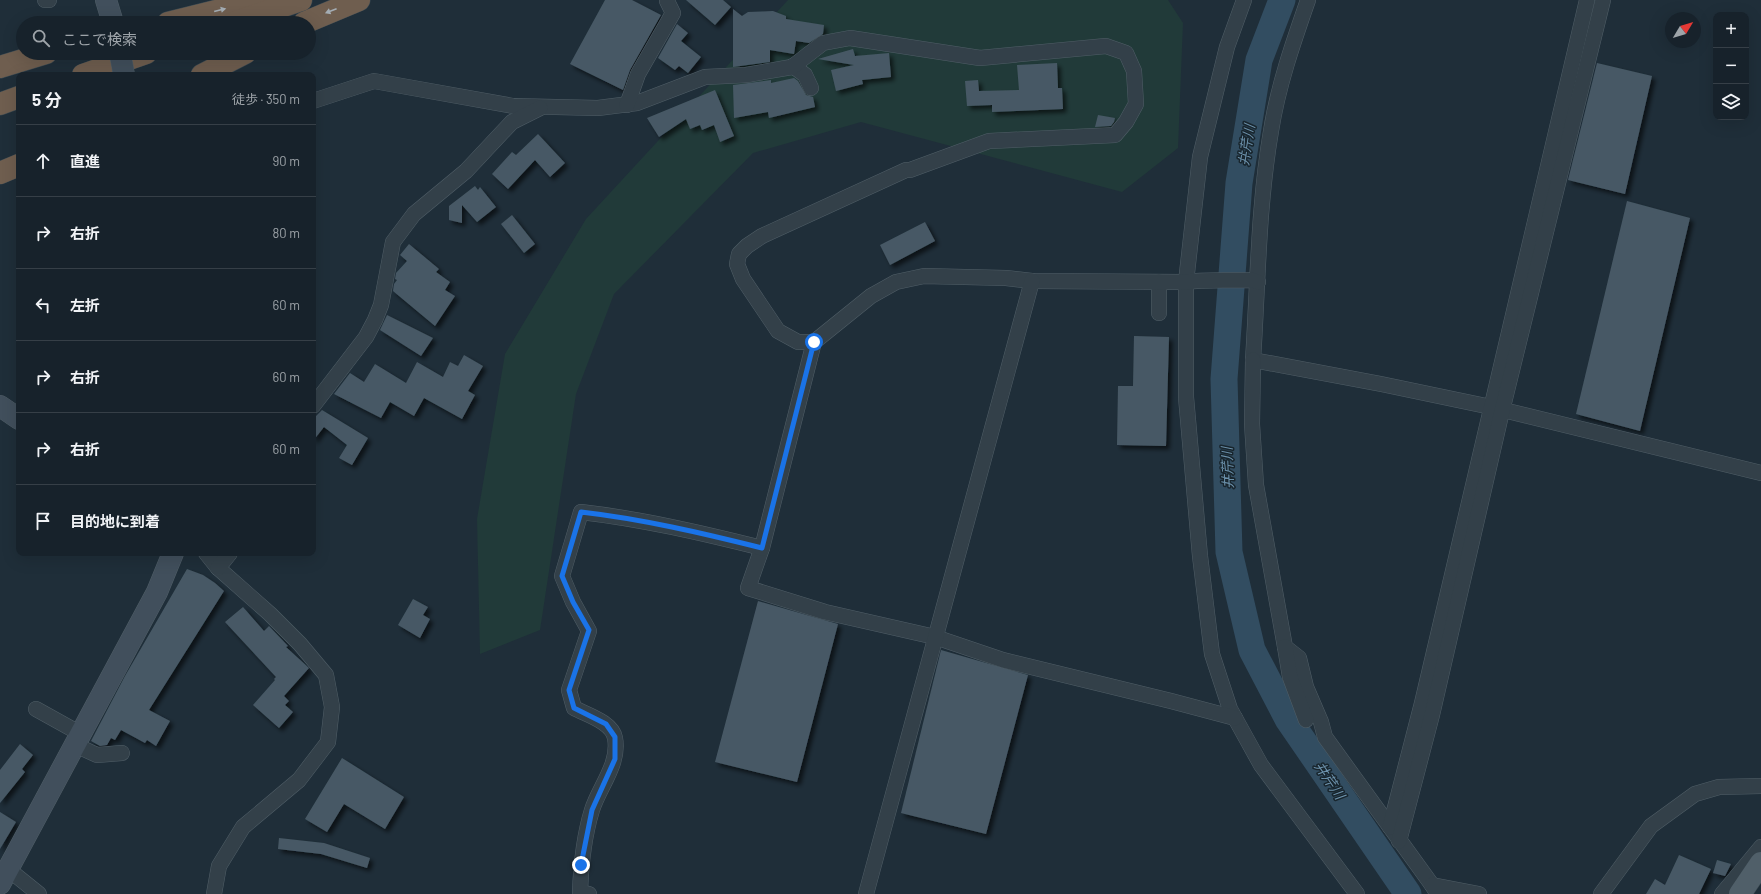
<!DOCTYPE html>
<html lang="ja">
<head>
<meta charset="utf-8">
<style>
	body { margin:0; font-family:Barlow,"Noto Sans JP",sans-serif; background:#242f37; color:#f1f3f6 }
	.controls { position:absolute; right:12px; top:12px; display:grid; overflow:hidden; border-radius:8px; box-shadow:0 4px 16px #0002 }
	.controls button { width:36px; height:36px; display:grid; place-items:center; padding:0; border:0; border-bottom:1px solid #363f47; background:#17222b; color:#f1f3f6; font:20px sans-serif }
	.compass { position:absolute; left:1665px; top:12px; width:36px; height:36px; border-radius:50%; background:#17222b; box-shadow:0 4px 16px #0002; rotate:52deg }
	.stop { position:absolute; width:12px; height:12px; margin:-9px; border:3px solid #1a73e8; border-radius:50%; background:#fff }
	.stop.end { background:#1a73e8; border-color:#fff; box-shadow:0 1px 4px #0008 }
	.list { margin:0; padding:0; list-style:none }
	h2 { display:flex; justify-content:space-between; align-items:center; height:52px; margin:0; padding:0 16px; font-size:17px }
	h2 small { font-size:13px; font-weight:400; color:#9ea4a9 }
	.list li { display:grid; grid-template-columns:26px 1fr auto; gap:12px; align-items:center; box-sizing:border-box; height:72px; padding:0 16px; border-top:1px solid #363f47 }
	.list b { display:block; font-size:15px; white-space:nowrap }
	.list em { font-size:13px; font-style:normal; color:#9ea4a9 }
	.icon { flex:none; width:22px; height:22px; fill:none; stroke:currentColor; stroke-width:2; stroke-linecap:round; stroke-linejoin:round }
	.map { position:relative; flex:none; width:1761px; height:894px; overflow:hidden }
	.search { position:absolute; background:#17222b; box-shadow:0 4px 16px #0002; left:16px; top:16px; width:300px; height:44px; display:flex; align-items:center; gap:10px; box-sizing:border-box; padding:0 14px; border-radius:22px; color:#9ea4a9; font-size:15px }
	.panel { position:absolute; background:#17222b; box-shadow:0 4px 16px #0002; left:16px; top:72px; width:300px; height:484px; border-radius:8px }
	.map>svg:first-child { display:block }
	.green { fill:#213a39 }
	.lines { fill:none; stroke-linecap:round; stroke-linejoin:round }
	.river { stroke:#324d61; stroke-width:27 }
	.building { fill:#475965; filter:url(#shadow) }
	.street-casing { stroke:#505e67; stroke-width:16 }
	.secondary-casing { stroke:#505e67; stroke-width:22 }
	.primary-casing { stroke:#3c4953; stroke-width:23 }
	.highway-casing { stroke:#3d4b53; stroke-width:23 }
	.street { stroke:#334049; stroke-width:15 }
	.secondary { stroke:#414f5c; stroke-width:21 }
	.primary { stroke:#505f69; stroke-width:22 }
	.highway { stroke:#6f5e4f; stroke-width:22 }
	.secondary-bridge-casing { stroke:#505e67; stroke-width:22; stroke-linecap:butt }
	.secondary-bridge { stroke:#414f5c; stroke-width:21 }
	.oneway { fill:#a4adb4 }
	.route { stroke:#1a73e8; stroke-width:5 }
	.labels { text-anchor:middle; dominant-baseline:central; stroke-width:3; stroke-linejoin:round; paint-order:stroke }
	.water-label { font-size:14px; font-style:italic; fill:#6c91ab; stroke:#18252d }
</style>
</head>
<body>
<div class="map">
<svg width="1761" height="894" viewBox="0 0 1761 894">
	<defs>
		<filter id="shadow"><feDropShadow dx="3.5" dy="3.5" stdDeviation="2" flood-color="#0009"/></filter>
	</defs>
	<rect width="100%" height="100%" fill="#1f2e39"/>
	<polygon class="green" points="788,0 1168,0 1183,23 1178,148 1122,192 861,122 753,153 614,294 576,394 540,630 480,654 477,519 505,354 586,219"/>
	<g class="lines">
		<polyline class="river" points="1282,0 1259,60 1239,183 1224,379 1229,552 1252,650 1288,719 1408,894"/>
	</g>
	<g class="building">
		<polygon points="605,0 632,0 661,15 630,70 623,90 570,64"/>
		<polygon points="686,0 723,0 731,7 715,25"/>
		<polygon points="733,9 742,16 748,12 773,11 786,16 786,19 824,25 823,34 809,43 796,41 794,54 770,50 770,62 733,67"/>
		<polygon points="677,24 688,33 681,41 701,57 688,73 679,66 675,70 658,58"/>
		<polygon points="853,49 855,56 889,53 891,77 862,80 863,84 836,91 831,70 854,65 818,59"/>
		<polygon points="1057,63 1058,88 1062,88 1063,109 992,112 992,105 967,106 965,81 978,80 979,91 1019,90 1017,65"/>
		<polygon points="1597,63 1652,76 1625,194 1568,180"/>
		<polygon points="794,78 798,81 806,95 813,97 815,107 769,118 768,112 734,118 733,85 771,80 771,83"/>
		<polygon points="715,90 734,136 720,142 714,125 702,130 700,125 690,129 686,119 659,137 647,118"/>
		<polygon points="1098,115 1115,118 1114,122 1111,126 1095,127"/>
		<polygon points="538,134 565,163 550,177 535,160 508,189 492,174 512,152 516,155"/>
		<polygon points="475,186 478,190 480,187 496,207 477,222 462,205 462,223 449,220 449,206"/>
		<polygon points="1627,201 1690,218 1640,431 1576,414"/>
		<polygon points="512,215 535,244 524,253 501,224"/>
		<polygon points="925,222 935,241 890,265 880,245"/>
		<polygon points="409,244 439,269 436,272 450,282 445,290 455,296 435,326 393,291 394,284 397,280 395,279 396,273 407,261 400,255"/>
		<polygon points="387,315 433,338 421,356 380,330"/>
		<polygon points="1134,336 1169,337 1166,446 1117,445 1118,386 1133,386"/>
		<polygon points="464,355 483,366 468,391 475,395 462,419 424,398 414,416 390,402 381,418 334,394 350,373 364,382 375,364 406,383 417,362 443,377 450,362 458,366"/>
		<polygon points="322,410 368,438 352,465 339,458 347,445 324,427 313,441 313,419"/>
		<polygon points="187,569 203,575 215,583 224,591 149,710 170,721 156,746 147,740 145,743 121,730 115,740 111,738 107,745 100,746 91,741 125,676"/>
		<polygon points="413,599 428,607 423,615 430,619 420,638 398,625"/>
		<polygon points="758,601 838,624 797,782 715,762"/>
		<polygon points="243,607 264,631 269,626 288,646 286,647 309,668 284,696 289,701 285,705 293,712 279,728 253,705 275,680 274,679 276,677 225,622"/>
		<polygon points="941,650 1028,675 986,834 901,813"/>
		<polygon points="20,744 33,755 22,769 25,772 0,803 0,770"/>
		<polygon points="342,758 404,797 385,829 344,804 327,832 305,819"/>
		<polygon points="0,812 16,822 0,849"/>
		<polygon points="279,838 324,843 370,858 367,868 321,854 278,849"/>
		<polygon points="1679,855 1711,869 1699,894 1646,894 1655,879 1665,885"/>
		<polygon points="1717,860 1731,864 1725,876 1713,873"/>
	</g>
	<g class="lines">
		<defs>
			<g id="street">
				<polyline points="45,0 49,0"/>
				<polyline points="1244,0 1227,47 1200,157 1186,282 1186,397 1200,556 1212,654 1230,709 1261,765 1357,894"/>
				<path d="M1308,0c-15,43 -30,86 -37,131 -13,76 -13,153 -18,229l128,24 110,23 270,66"/>
				<polyline points="793,66 805,75 811,88"/>
				<polyline points="313,101 374,81 513,106 598,108 637,103 705,77 746,75 792,67 823,43 850,38 980,58 1106,46 1126,53 1134,71 1136,104 1126,122 1115,135 989,141 910,170 906,170 762,236 747,246 739,254 737,264 743,279 778,331 798,342 814,342"/>
				<polyline points="627,105 638,74 673,13 667,1"/>
				<polyline points="1159,313 1159,282"/>
				<polyline points="1253,360 1252,424 1256,485 1285,647 1299,658 1306,687 1321,722 1325,737 1432,885"/>
				<polyline points="313,406 366,337 375,320 381,305 393,242 414,214 466,171 512,122 540,108"/>
				<polyline points="206,553 218,568 270,614 300,644 326,675 332,707 328,742 299,780 243,827 219,866 214,894"/>
				<polyline points="218,568 230,553"/>
				<polyline points="1285,647 1290,677 1306,720"/>
				<polyline points="36,709 81,734"/>
				<path d="M1235,718l-64,-17 -168,-41 -68,-23 -110,-25 -77,-24 14,-40 52,-206 57,-46 25,-14 28,-6 82,2 26,3 154,1c19,-3 45,-1 66,-2l6,2"/>
				<polyline points="75,745 97,755 122,753"/>
				<polyline points="1390,827 1422,703 1587,0"/>
				<polyline points="1399,841 1432,715 1502,411 1603,0"/>
				<polyline points="8,869 39,894"/>
				<polyline points="1437,893 1432,885 1479,894"/>
				<path d="M589,894l-9,-2c1,-27 4,-56 12,-82 7,-23 28,-46 23,-72 -3,-16 -28,-23 -41,-30l-5,-18 20,-59 -16,-29 -11,-26 19,-64c61,7 121,21 181,36"/>
				<polyline points="866,894 1032,281"/>
				<polyline points="1601,894 1651,826 1695,794 1719,787 1761,786"/>
				<polyline points="1722,894 1761,847"/>
			</g>
			<g id="secondary">
				<polyline points="106,0 113,23"/>
				<polyline points="0,406 19,419"/>
				<polyline points="0,884 157,592 173,553"/>
			</g>
			<polyline id="primary" points="1740,894 1761,863"/>
			<g id="highway">
				<polyline points="168,23 260,0"/>
				<polyline points="233,23 301,0"/>
				<polyline points="304,23 359,0"/>
				<polyline points="0,67 46,53"/>
				<polyline points="83,75 146,53"/>
				<polyline points="202,75 245,53"/>
				<polyline points="0,104 19,97"/>
				<polyline points="0,173 19,165"/>
			</g>
		</defs>
		<use href="#street" class="street-casing"/>
		<use href="#secondary" class="secondary-casing"/>
		<use href="#primary" class="primary-casing"/>
		<use href="#highway" class="highway-casing"/>
		<use href="#street" class="street"/>
		<use href="#secondary" class="secondary"/>
		<use href="#primary" class="primary"/>
		<use href="#highway" class="highway"/>
		<defs>
			<polyline id="secondary-bridge" points="120,53 124,75"/>
		</defs>
		<use href="#secondary-bridge" class="secondary-bridge-casing"/>
		<use href="#secondary-bridge" class="secondary-bridge"/>
	</g>
	<defs><path id="oneway-solid" d="M-6-.8H1V-3.2L6.5 0L1 3.2V.8H-6Z"/></defs>
	<g class="oneway">
		<use href="#oneway-solid" transform="translate(220 10) rotate(-14)"/>
		<use href="#oneway-solid" transform="translate(331 11) rotate(159)"/>
	</g>
	<g class="lines">
		<path class="route" d="M581,865l11,-55 23,-51v-22l-9,-13 -32,-16 -5,-18 20,-60 -16,-28 -11,-26 19,-64c61,7 121,21 181,36l52,-206"/>
	</g>
	<g class="labels">
		<g class="water-label">
			<text transform="translate(1246 145) rotate(-81)">井芹川</text>
			<text transform="translate(1227 468) rotate(-92)">井芹川</text>
			<text transform="translate(1330 780) rotate(56)">井芹川</text>
		</g>
	</g>
</svg>
<div class="controls">
<button>+</button>
<button>−</button>
<button><svg class="icon" aria-label="layers" viewBox="0 0 24 24"><path d="M12 4l9 5-9 5-9-5zM3 14l9 5 9-5"/></svg></button>
</div>
<svg class="compass" viewBox="-18 -18 36 36"><path d="M0-13l5 13h-10z" fill="#e53935"/><path d="M0 13l5-13h-10z" fill="#9ea4a9"/></svg>
<div class="stop" style="left:814px;top:342px"></div>
<div class="stop end" style="left:581px;top:865px"></div>
<div class="search"><svg class="icon" aria-label="search" viewBox="0 0 24 24"><circle cx="10" cy="10" r="6"/><path d="M15 15l6 6"/></svg>ここで検索</div>
<section class="panel">
<h2>5 分<small>徒歩 · 350 m</small></h2>
<ul class="list">
<li><svg class="icon" aria-label="ahead" viewBox="0 0 24 24"><path d="M12 20V5M6 11l6-6 6 6"/></svg><div><b>直進</b></div><em>90 m</em></li>
<li><svg class="icon" aria-label="right" viewBox="0 0 24 24"><path d="M7 20v-9h11M14 6l5 5-5 5"/></svg><div><b>右折</b></div><em>80 m</em></li>
<li><svg class="icon" aria-label="left" viewBox="0 0 24 24"><path d="M17 20v-9H6M10 6l-5 5 5 5"/></svg><div><b>左折</b></div><em>60 m</em></li>
<li><svg class="icon" aria-label="right" viewBox="0 0 24 24"><path d="M7 20v-9h11M14 6l5 5-5 5"/></svg><div><b>右折</b></div><em>60 m</em></li>
<li><svg class="icon" aria-label="right" viewBox="0 0 24 24"><path d="M7 20v-9h11M14 6l5 5-5 5"/></svg><div><b>右折</b></div><em>60 m</em></li>
<li><svg class="icon" aria-label="arrive" viewBox="0 0 24 24"><path d="M6 21V4h12l-3 4 3 4H6"/></svg><div><b>目的地に到着</b></div></li>
</ul>
</section>
</div>
</body>
</html>
